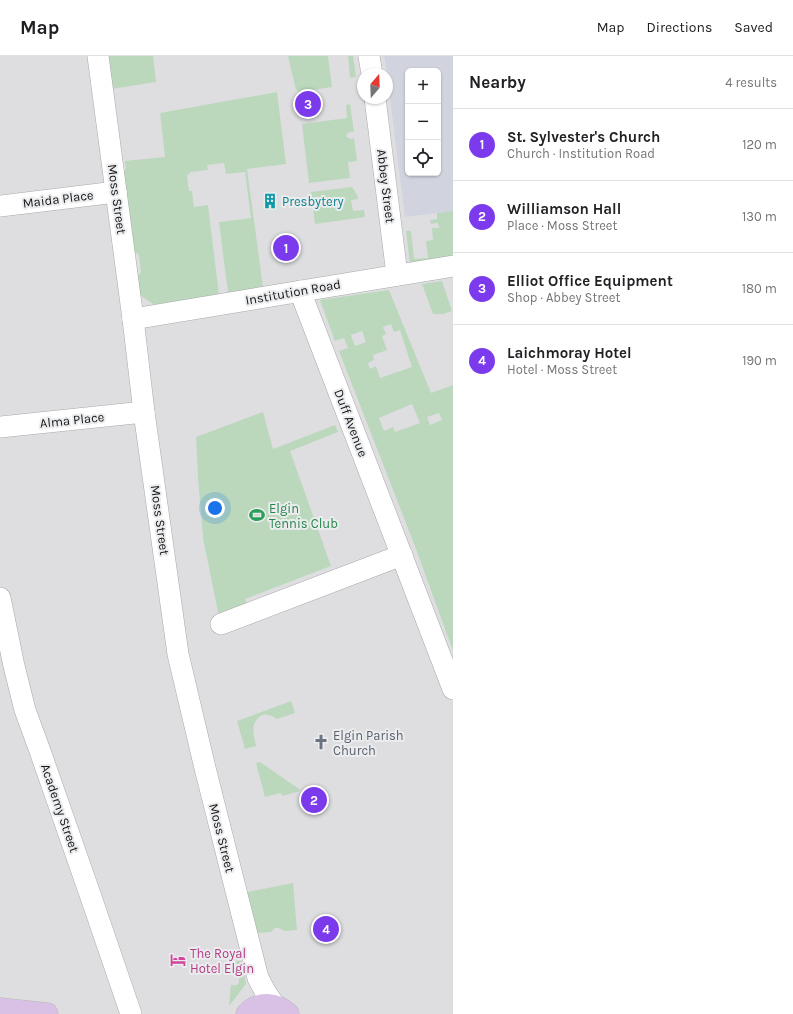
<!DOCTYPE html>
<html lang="en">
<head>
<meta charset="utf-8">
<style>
	body { margin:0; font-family:Karla,sans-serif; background:#f2f2f2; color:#202124 }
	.controls { position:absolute; right:12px; top:12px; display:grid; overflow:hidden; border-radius:6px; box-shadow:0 1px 3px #0004 }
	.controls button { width:36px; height:36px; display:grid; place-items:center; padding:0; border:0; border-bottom:1px solid #e0e0e0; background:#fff; color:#202124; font:20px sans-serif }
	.compass { position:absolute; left:357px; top:12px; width:36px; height:36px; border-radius:50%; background:#fff; box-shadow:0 1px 3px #0004; rotate:19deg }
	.you { position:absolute; left:215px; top:452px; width:14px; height:14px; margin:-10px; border:3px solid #fff; border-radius:50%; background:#1a73e8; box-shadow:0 0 0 6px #1a73e833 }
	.badge { display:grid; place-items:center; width:26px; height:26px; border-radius:50%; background:#7c3aed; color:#fff; font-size:13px; font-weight:700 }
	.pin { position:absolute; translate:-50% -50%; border:2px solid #fff; box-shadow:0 1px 4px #0006 }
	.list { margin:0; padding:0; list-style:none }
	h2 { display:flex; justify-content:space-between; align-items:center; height:52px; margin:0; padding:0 16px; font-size:17px }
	h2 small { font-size:13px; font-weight:400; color:#757577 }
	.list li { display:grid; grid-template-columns:26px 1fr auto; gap:12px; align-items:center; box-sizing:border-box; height:72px; padding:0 16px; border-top:1px solid #e0e0e0 }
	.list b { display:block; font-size:15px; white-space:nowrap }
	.list p { margin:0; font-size:13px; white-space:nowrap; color:#757577 }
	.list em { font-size:13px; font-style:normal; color:#757577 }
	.icon { flex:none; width:22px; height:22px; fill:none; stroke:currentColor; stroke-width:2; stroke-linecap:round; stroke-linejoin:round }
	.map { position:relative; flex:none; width:453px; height:958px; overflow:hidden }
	header { display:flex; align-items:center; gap:24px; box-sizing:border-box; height:56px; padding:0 20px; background:#fff; border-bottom:1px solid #e0e0e0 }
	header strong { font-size:19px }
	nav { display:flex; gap:22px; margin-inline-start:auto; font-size:14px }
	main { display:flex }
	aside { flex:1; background:#fff }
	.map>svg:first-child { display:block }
	.built { fill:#d1d4de; fill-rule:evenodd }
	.green { fill:#bbd8bc; fill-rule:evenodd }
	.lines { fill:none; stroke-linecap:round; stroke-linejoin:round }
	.minor-casing { stroke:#a8a9ab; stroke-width:22 }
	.major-casing { stroke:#b9b9b9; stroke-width:23 }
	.minor { stroke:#fff; stroke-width:21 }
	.major { stroke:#d9c1e5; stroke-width:22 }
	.labels { text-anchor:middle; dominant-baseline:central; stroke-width:4; stroke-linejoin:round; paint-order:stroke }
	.street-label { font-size:13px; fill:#161617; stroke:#ebecee }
	.culture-label { font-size:13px; fill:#0d838f; stroke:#ebecee; text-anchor:start }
	.leisure-label { font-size:13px; fill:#27864d; stroke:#ebecee; text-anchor:start }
	.worship-label { font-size:13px; fill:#5b616d; stroke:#ebecee; text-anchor:start }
	.hotel-label { font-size:13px; fill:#b23c85; stroke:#ebecee; text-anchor:start }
</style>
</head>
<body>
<header>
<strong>Map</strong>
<nav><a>Map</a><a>Directions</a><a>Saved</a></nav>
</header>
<main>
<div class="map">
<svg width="453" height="958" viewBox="0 0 453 958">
	<rect width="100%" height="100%" fill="#dedee1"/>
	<path class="built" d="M384,0h69v155l-48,6 -18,-143zM408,15h30v102h-30z"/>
	<g class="green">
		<polygon points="107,0 153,0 156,26 111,33"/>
		<polygon points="288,0 328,0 332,31 298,36 298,34 296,34"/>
		<polygon points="348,0 353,0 356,21 350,22"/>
		<polygon points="277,36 286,108 247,113 263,231 228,237 219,166 251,162 245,116 226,118 224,107 207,109 208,114 190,116 190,118 187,119 189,135 192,135 194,151 208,149 219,239 156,250 137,237 136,223 141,216 139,199 132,193 122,123 126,112 125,105 165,101 160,57"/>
		<polygon points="350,48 354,76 349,76 346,79 347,81 350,83 354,82 357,105 348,106 350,122 309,127 302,68 347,62 346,49"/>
		<polygon points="352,131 357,139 358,143 351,144 353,155 364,154 365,161 315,168 311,136"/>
		<polygon points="453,155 453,202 410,208 406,175 411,175 414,203 428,202 426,185 433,184 432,172 439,172 438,167 431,168 430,164 437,163 437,157"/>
		<polygon points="442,225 452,255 443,258 433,258 422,228"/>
		<path d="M389,234l42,103 22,-8v266l-37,-102 -77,-198 9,-3 -4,-10 -9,3 -15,-41zM391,268l3,8 6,-2 12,37 -32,11 -4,-12 -6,3 -2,-6 6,-3 -1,-5 14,-5 -5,-14 4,-2 -3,-7zM362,275l4,11 -11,4 -4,-11zM412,348l8,19 -25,9 -2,-5 -9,4 -5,-13zM439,357l3,7 -12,5 -3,-8z"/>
		<polygon points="263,356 273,393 335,369 338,376 290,395 331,510 245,543 249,552 219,561 203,482 198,421 196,381"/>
		<path d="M291,645l4,12 -18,6c-2,-1 -6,-4 -9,-4 -3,-1 -7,0 -9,2 -9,8 -5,19 -3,29l-11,3 -8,-28z"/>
		<polygon points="260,706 299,733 300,735 282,740 281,737 265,741 256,707"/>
		<polygon points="293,827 297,874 284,875 279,872 275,872 271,876 258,877 247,836"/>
		<path d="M236,905h6l4,23 -17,22 2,-21c3,0 5,1 7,-1 3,-3 -1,-18 -2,-23z"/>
	</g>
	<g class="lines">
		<defs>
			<g id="minor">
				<polyline points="98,0 133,263 144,356 178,598 205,712 258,922 266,937 275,950"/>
				<polyline points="369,0 372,18"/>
				<polyline points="375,42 397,219"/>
				<polyline points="0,150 116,136"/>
				<polyline points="300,235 453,633"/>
				<polyline points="133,263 453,210"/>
				<polyline points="0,371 144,356"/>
				<polyline points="0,542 14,610 25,654 40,695 92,844 131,958"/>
				<polyline points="221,568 402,499"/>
			</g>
			<g id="major">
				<polyline points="0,953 47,958"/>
				<path d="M247,958c12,-13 29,-11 41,0"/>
			</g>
		</defs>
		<use href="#minor" class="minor-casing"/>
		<use href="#major" class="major-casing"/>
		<use href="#minor" class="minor"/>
		<use href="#major" class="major"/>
	</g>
	<defs>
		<symbol id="building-bare" viewBox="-9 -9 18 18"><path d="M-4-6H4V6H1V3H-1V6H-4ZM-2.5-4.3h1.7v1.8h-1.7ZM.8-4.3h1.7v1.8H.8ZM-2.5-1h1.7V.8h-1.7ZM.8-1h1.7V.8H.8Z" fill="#0f9aa8" stroke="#ebecee" stroke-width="2.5" paint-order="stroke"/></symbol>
		<symbol id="stadium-bare" viewBox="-9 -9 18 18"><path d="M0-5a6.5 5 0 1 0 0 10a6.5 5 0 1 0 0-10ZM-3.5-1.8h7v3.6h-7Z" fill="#2e9e5b" stroke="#ebecee" stroke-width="2.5" paint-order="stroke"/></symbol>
		<symbol id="church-bare" viewBox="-9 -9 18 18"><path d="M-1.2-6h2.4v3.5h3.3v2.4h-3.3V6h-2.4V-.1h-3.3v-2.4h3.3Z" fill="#6b7280" stroke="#ebecee" stroke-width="2.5" paint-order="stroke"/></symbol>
		<symbol id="hotel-bare" viewBox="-9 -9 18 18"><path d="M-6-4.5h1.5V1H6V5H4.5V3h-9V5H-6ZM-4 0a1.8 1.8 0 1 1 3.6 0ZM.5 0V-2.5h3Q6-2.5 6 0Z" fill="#d1479c" stroke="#ebecee" stroke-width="2.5" paint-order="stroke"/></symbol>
	</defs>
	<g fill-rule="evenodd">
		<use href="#building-bare" x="259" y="134" width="22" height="22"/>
		<use href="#stadium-bare" x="246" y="448" width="22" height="22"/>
		<use href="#church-bare" x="310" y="675" width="22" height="22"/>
		<use href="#hotel-bare" x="167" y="893" width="22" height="22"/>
	</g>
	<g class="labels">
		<g class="street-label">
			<text transform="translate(386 130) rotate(83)">Abbey Street</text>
			<text transform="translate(58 143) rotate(-7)">Maida Place</text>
			<text transform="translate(117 143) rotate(82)">Moss Street</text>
			<text transform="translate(293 236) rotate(-10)">Institution Road</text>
			<text transform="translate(72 364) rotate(-6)">Alma Place</text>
			<text transform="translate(351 367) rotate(69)">Duff Avenue</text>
			<text transform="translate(160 464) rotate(82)">Moss Street</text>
			<text transform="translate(60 752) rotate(71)">Academy Street</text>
			<text transform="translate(222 782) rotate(76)">Moss Street</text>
		</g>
		<g class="culture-label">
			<text x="282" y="145">Presbytery</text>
		</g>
		<g class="leisure-label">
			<text x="269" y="452">Elgin<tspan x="269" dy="15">Tennis Club</tspan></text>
		</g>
		<g class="worship-label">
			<text x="333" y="679">Elgin Parish<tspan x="333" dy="15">Church</tspan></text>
		</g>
		<g class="hotel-label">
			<text x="190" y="897">The Royal<tspan x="190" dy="15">Hotel Elgin</tspan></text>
		</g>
	</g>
</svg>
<div class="controls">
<button>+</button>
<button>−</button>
<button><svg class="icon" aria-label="locate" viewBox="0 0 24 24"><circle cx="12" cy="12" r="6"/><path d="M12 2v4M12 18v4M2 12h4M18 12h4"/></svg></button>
</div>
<svg class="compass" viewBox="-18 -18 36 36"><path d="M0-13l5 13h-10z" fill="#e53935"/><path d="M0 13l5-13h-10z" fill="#757577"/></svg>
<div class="you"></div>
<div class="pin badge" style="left:286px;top:192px">1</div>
<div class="pin badge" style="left:314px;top:744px">2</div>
<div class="pin badge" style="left:308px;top:48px">3</div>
<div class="pin badge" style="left:326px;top:873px">4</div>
</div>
<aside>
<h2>Nearby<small>4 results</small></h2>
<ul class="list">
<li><span class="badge">1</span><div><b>St. Sylvester's Church</b><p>Church · Institution Road</p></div><em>120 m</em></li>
<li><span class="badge">2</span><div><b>Williamson Hall</b><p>Place · Moss Street</p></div><em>130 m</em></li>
<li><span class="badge">3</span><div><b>Elliot Office Equipment</b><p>Shop · Abbey Street</p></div><em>180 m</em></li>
<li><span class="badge">4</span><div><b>Laichmoray Hotel</b><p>Hotel · Moss Street</p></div><em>190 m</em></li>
</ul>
</aside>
</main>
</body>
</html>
